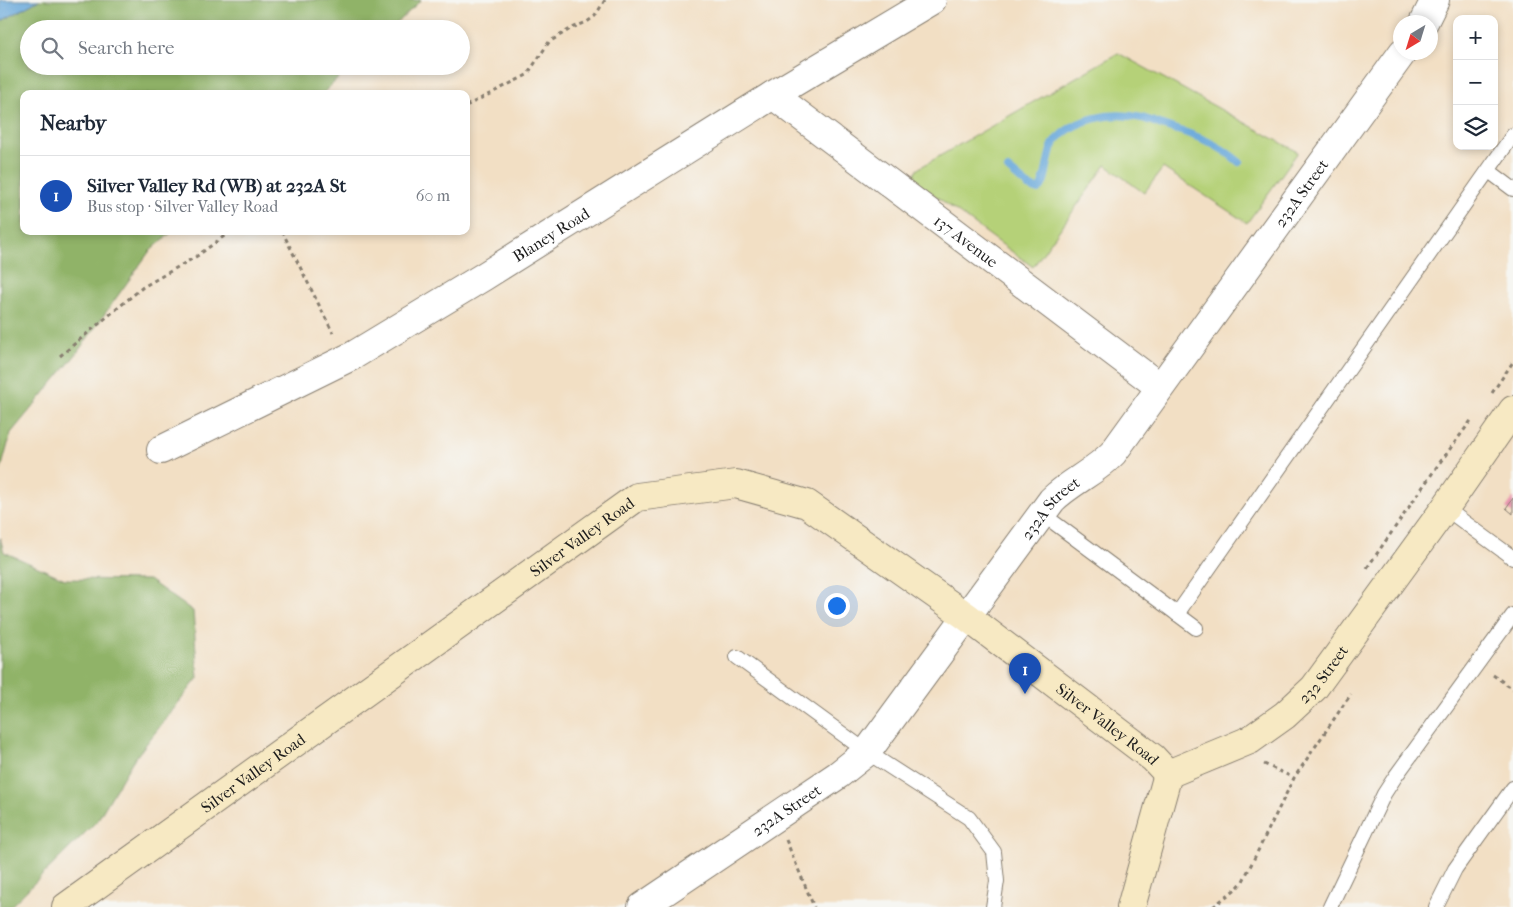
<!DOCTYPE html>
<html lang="en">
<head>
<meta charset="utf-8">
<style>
	body { margin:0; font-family:"IM FELL French Canon",serif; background:#f6f6f7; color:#1f2937 }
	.controls { position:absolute; right:15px; top:15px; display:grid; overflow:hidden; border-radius:10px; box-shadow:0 2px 8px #0003 }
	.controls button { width:45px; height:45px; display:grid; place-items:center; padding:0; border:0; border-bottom:1px solid #e0e1e3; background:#fff; color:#1f2937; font:25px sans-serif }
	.compass { position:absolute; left:1393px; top:15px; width:45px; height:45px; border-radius:50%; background:#fff; box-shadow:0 2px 8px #0003; rotate:218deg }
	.you { position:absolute; left:836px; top:605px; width:18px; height:18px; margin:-12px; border:4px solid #fff; border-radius:50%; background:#1a73e8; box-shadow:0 0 0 8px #1a73e833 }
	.badge { display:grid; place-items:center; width:32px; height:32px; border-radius:50%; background:#1f6fb2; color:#fff; font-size:16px; font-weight:700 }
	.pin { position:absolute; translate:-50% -41px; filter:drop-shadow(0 1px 2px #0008) }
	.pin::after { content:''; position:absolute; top:26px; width:18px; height:15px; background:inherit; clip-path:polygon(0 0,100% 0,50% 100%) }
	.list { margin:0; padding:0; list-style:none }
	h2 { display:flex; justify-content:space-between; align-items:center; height:65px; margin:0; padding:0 20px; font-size:21px }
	h2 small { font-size:16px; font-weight:400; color:#747a83 }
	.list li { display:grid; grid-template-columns:32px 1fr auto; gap:15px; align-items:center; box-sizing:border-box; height:80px; padding:0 20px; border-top:1px solid #e0e1e3 }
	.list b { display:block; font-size:19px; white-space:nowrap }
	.list p { margin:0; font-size:16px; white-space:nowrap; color:#747a83 }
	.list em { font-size:16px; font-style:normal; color:#747a83 }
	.icon { flex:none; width:28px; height:28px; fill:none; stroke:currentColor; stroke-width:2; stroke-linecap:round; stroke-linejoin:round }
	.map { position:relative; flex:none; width:1513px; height:907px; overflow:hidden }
	.search { position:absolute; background:#fff; box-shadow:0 2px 8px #0003; left:20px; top:20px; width:450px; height:55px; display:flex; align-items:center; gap:12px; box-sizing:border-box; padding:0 18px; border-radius:28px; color:#747a83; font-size:19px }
	.panel { position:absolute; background:#fff; box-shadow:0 2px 8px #0003; left:20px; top:90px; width:450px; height:145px; border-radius:10px }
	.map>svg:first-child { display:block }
	.green { fill:#b5d178; stroke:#68764a }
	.forest { fill:#90b368; stroke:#566842 }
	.water { fill:#66a7da; stroke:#41627b }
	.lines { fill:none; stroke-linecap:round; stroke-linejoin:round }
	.stream { stroke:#66a7da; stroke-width:8 }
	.building { fill:#e994b0 }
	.lane-casing { stroke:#877e70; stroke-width:16 }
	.street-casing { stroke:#877e70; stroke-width:30 }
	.secondary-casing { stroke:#877e70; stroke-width:30 }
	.path { stroke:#877e70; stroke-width:3; stroke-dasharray:4 4; stroke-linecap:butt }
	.lane { stroke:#fff; stroke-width:14 }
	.street { stroke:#fff; stroke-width:28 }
	.secondary { stroke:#f7e9c3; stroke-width:28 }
	.labels { text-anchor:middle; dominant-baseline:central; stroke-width:4; stroke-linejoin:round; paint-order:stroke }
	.street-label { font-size:16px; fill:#1c1c1c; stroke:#f6f6f2 }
</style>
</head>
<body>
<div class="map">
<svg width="1513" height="907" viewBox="0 0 1513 907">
	<rect width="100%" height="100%" fill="#f6f6f2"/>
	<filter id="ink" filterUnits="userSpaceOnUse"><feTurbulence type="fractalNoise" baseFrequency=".02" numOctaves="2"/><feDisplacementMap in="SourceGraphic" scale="10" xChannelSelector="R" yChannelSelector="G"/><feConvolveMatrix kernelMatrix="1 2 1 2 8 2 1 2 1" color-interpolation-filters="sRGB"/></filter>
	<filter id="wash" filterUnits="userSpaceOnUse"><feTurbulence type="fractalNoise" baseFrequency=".0096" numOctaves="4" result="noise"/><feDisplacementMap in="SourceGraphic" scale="20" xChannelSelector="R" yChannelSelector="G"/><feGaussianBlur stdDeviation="1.12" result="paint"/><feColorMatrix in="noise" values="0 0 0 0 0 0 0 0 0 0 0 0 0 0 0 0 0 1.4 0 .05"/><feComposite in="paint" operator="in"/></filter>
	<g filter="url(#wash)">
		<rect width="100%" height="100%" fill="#f2dfc4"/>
		<polygon class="green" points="1118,53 1298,152 1247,223 1163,168 1144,193 1106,165 1033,267 911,178 919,168"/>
		<g class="forest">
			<polygon points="39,0 421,0 391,29 29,29 29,66 351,66 322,94 24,94 24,231 173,231 149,252 74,357 11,433 0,473 0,22"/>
			<polygon points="0,538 4,552 65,579 149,580 193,611 198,678 132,762 97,821 10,907 0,907"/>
		</g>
		<polygon class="water" points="0,0 39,0 0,22"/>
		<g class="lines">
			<path class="stream" d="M1008,169l20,17 10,4c10,-7 8,-35 16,-47 19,-25 58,-32 88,-25 10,3 19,7 29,10 27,8 47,16 68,34"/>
		</g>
		<g id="blocks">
			<polygon class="building" points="1513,498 1513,514 1506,508"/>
		</g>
	</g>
	<g filter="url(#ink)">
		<use href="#blocks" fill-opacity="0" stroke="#877e70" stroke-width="1"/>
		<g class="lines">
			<defs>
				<g id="lane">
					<polyline points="1489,171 1513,189"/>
					<polyline points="1445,508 1513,558"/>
					<polyline points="1041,513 1196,628"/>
					<polyline points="1177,614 1513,135"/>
					<polyline points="737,657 867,752 969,818 994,852 997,881 993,907"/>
					<polyline points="1330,907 1384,794 1395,777 1513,615"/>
					<polyline points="1436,907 1455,869 1513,788"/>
				</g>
				<g id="street">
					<polyline points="1424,22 1435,0"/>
					<path id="s1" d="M773,95l387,292"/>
					<path id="s2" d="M161,450l193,-95 129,-78 290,-182 159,-95"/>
					<path id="s3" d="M642,907l196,-132 29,-23 185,-252c18,-18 43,-28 61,-47l290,-401"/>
				</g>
				<g id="secondary">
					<path id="s4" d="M1168,774l82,-34 35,-25 29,-27 131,-180 68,-98"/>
					<path id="s5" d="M66,907l571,-410 99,-13 71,20 159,112 187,142 15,16"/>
					<polyline points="1131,907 1168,774"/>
				</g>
			</defs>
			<use href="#lane" class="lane-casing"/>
			<use href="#street" class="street-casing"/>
			<use href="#secondary" class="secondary-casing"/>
			<g class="path">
				<polyline points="466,106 527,75 549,42 572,28 587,22 595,16 605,0"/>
				<polyline points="282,231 333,333"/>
				<polyline points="60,356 143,287 197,256 231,231"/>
				<polyline points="1492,393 1513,362"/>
				<polyline points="1367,568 1438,465 1473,418"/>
				<polyline points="1493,675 1513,689"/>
				<polyline points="1264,764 1294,778"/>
				<polyline points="786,840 814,907"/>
				<polyline points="1213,907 1238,887 1243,881 1294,778 1351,694"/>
			</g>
			<use href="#lane" class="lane"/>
			<use href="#street" class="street"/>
			<use href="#secondary" class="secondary"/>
		</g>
	</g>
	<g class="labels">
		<g class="street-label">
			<text stroke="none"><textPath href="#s3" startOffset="984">232A Street</textPath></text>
			<text stroke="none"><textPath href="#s2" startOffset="446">Blaney Road</textPath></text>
			<text stroke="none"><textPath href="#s1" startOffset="242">137 Avenue</textPath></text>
			<text stroke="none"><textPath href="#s3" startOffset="579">232A Street</textPath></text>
			<text stroke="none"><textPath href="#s5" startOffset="635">Silver Valley Road</textPath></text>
			<text stroke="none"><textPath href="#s4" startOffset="188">232 Street</textPath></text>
			<text stroke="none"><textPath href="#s5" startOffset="1249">Silver Valley Road</textPath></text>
			<text stroke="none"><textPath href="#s5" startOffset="230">Silver Valley Road</textPath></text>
			<text stroke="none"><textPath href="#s3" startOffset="174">232A Street</textPath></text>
		</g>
	</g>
</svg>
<div class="controls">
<button>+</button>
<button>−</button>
<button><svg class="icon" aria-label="layers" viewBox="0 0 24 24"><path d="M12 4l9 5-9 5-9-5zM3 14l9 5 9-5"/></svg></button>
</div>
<svg class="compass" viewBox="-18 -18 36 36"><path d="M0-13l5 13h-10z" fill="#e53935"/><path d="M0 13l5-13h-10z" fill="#747a83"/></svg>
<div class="you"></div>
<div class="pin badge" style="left:1025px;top:694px;background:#1a4fb4">1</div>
<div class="search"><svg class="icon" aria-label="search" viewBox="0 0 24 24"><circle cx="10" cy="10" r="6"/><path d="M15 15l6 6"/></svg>Search here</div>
<section class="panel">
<h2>Nearby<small></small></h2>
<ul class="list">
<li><span class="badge" style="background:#1a4fb4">1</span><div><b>Silver Valley Rd (WB) at 232A St</b><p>Bus stop · Silver Valley Road</p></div><em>60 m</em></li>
</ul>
</section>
</div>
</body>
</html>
